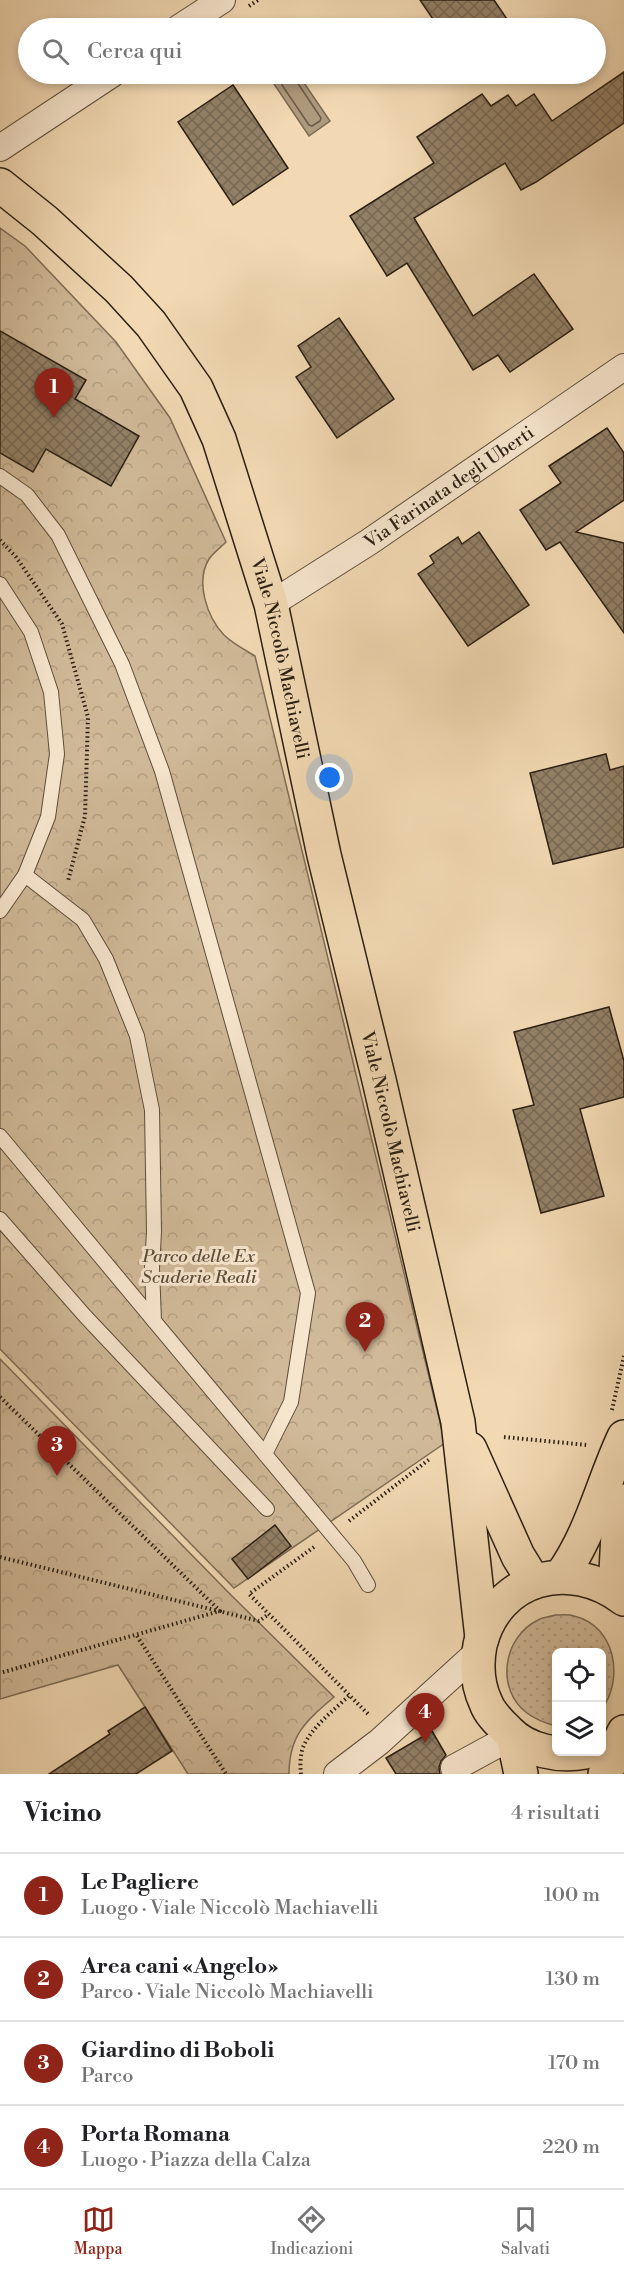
<!DOCTYPE html>
<html lang="it">
<head>
<meta charset="utf-8">
<style>
	body { margin:0; font-family:"Libre Bodoni",serif; background:#f2f2f2; color:#202124 }
	.controls { position:absolute; right:18px; bottom:18px; display:grid; overflow:hidden; border-radius:9px; box-shadow:0 3px 9px #0003 }
	.controls button { width:54px; height:54px; display:grid; place-items:center; padding:0; border:0; border-bottom:2px solid #e0e0e0; background:#fff; color:#202124; font:30px sans-serif }
	.you { position:absolute; left:330px; top:778px; width:21px; height:21px; margin:-15px; border:4px solid #fff; border-radius:50%; background:#1a73e8; box-shadow:0 0 0 9px #1a73e833 }
	.badge { display:grid; place-items:center; width:39px; height:39px; border-radius:50%; background:#8f2418; color:#fff; font-size:20px; font-weight:700 }
	.pin { position:absolute; translate:-50% -50px; filter:drop-shadow(0 2px 3px #0008) }
	.pin::after { content:''; position:absolute; top:32px; width:21px; height:18px; background:inherit; clip-path:polygon(0 0,100% 0,50% 100%) }
	.list { margin:0; padding:0; list-style:none }
	h2 { display:flex; justify-content:space-between; align-items:center; height:78px; margin:0; padding:0 24px; font-size:26px }
	h2 small { font-size:20px; font-weight:400; color:#757577 }
	.list li { display:grid; grid-template-columns:39px 1fr auto; gap:18px; align-items:center; box-sizing:border-box; height:84px; padding:0 24px; border-top:2px solid #e0e0e0 }
	.list b { display:block; font-size:22px; white-space:nowrap }
	.list p { margin:0; font-size:20px; white-space:nowrap; color:#757577 }
	.list em { font-size:20px; font-style:normal; color:#757577 }
	.icon { flex:none; width:33px; height:33px; fill:none; stroke:currentColor; stroke-width:2; stroke-linecap:round; stroke-linejoin:round }
	.map { position:relative; flex:none; width:624px; height:1774px; overflow:hidden }
	.search { position:absolute; background:#fff; box-shadow:0 3px 9px #0003; left:18px; right:18px; top:18px; height:66px; display:flex; align-items:center; gap:15px; box-sizing:border-box; padding:0 21px; border-radius:33px; color:#757577; font-size:22px }
	.sheet { height:414px; background:#fff }
	nav { display:flex; justify-content:space-around; align-items:center; box-sizing:border-box; height:84px; border-top:2px solid #e0e0e0; background:#fff; font-size:16px; color:#757577 }
	nav a { display:grid; justify-items:center; gap:3px }
	nav .on { color:#8f2418 }
	.map>svg:first-child { display:block }
	.grass { fill:url(#grass-dots); stroke:#7d6c56; stroke-width:1.5 }
	.forest { fill:url(#forest-crowns); stroke:#7d6c56; stroke-width:1.5 }
	.water { fill:#ae9a7d; stroke:#796953; stroke-width:1.5 }
	.lines { fill:none; stroke-linecap:round; stroke-linejoin:round }
	.shore { stroke:#6c5c48; stroke-width:1.5 }
	.building { fill:url(#building-cross-hatch); stroke:#2a1f13; stroke-width:1.5 }
	.service-casing { stroke:#5c4e3b; stroke-width:16 }
	.minor-casing { stroke:#5c4e3b; stroke-width:28 }
	.primary-casing { stroke:#2a1f13; stroke-width:36 }
	.path { stroke:#2a1f13; stroke-width:4; stroke-dasharray:1.5 3; stroke-linecap:butt }
	.service { stroke:#f7e6ce; stroke-width:14 }
	.minor { stroke:#f7e6ce; stroke-width:26 }
	.primary { stroke:#f2d9b3; stroke-width:33 }
	.labels { text-anchor:middle; dominant-baseline:central; stroke-width:6; stroke-linejoin:round; paint-order:stroke }
	.street-label { font-size:18px; fill:#2a1f13; stroke:#f7e6ce }
	.park-label { font-size:18px; font-style:italic; fill:#5c4d3b; stroke:#f7e6ce }
</style>
</head>
<body>
<div class="map">
<svg width="624" height="1774" viewBox="0 0 624 1774">
	<defs>
		<pattern id="grass-dots" width="8" height="8" patternUnits="userSpaceOnUse" patternTransform="scale(1.5)"><rect width="8" height="8" fill="#d0b998"/><path d="M2 2h.1M6 6h.1" fill="none" stroke="#b39f82" stroke-width="1.8" stroke-linecap="round"/></pattern>
		<pattern id="forest-crowns" width="20" height="18" patternUnits="userSpaceOnUse" patternTransform="scale(1.5)"><rect width="20" height="18" fill="#d0b998"/><path d="M2 6a3 3 0 1 1 6 0M12 15a3 3 0 1 1 6 0" fill="none" stroke="#b39f82"/></pattern>
		<pattern id="building-cross-hatch" width="8" height="8" patternUnits="userSpaceOnUse" patternTransform="scale(1.5)"><rect width="8" height="8" fill="#928066"/><path d="M0 0l8 8M0 8l8-8" fill="none" stroke="#776853"/></pattern>
	</defs>
	<rect width="100%" height="100%" fill="#f2d9b3"/>
	<filter id="stains"><feTurbulence type="fractalNoise" baseFrequency=".00333" numOctaves="4"/><feColorMatrix values="0 0 0 0 .2 0 0 0 0 .09 0 0 0 0 .02 0 0 0 .5 -.17"/></filter>
	<radialGradient id="worn" r=".72"><stop offset=".6" stop-color="#630" stop-opacity="0"/><stop offset="1" stop-color="#630" stop-opacity=".3"/></radialGradient>
	<path class="grass" d="M555,1615c6,0 14,-1 19,1 42,10 50,63 28,93v-57h-46v74c-11,-3 -20,-6 -29,-13 -32,-24 -24,-76 11,-93 5,-3 12,-3 17,-5z"/>
	<g class="forest">
		<path d="M0,228l25,18 91,96 54,76 56,124c-5,5 -13,11 -17,17 -14,23 -2,58 15,76 8,8 21,15 31,21l190,787 -211,145 -234,-239z"/>
		<path d="M0,1359l228,233 106,105c-28,24 -45,38 -45,77h-101l-70,-109 -118,34z"/>
	</g>
	<polygon class="water" points="284,74 298,74 330,121 309,136 272,81"/>
	<g class="lines">
		<polyline class="shore" points="286,74 282,85 309,125 312,126 320,121 321,118 295,79 294,74"/>
	</g>
	<g class="building">
		<polygon points="420,0 494,0 513,28 439,28"/>
		<polygon points="624,72 624,123 536,182 521,190 505,163 414,218 473,316 534,274 573,329 510,372 498,355 473,370 407,263 387,276 350,216 434,163 417,137 482,94 491,106 508,95 516,106 534,94 552,121"/>
		<polygon points="233,85 288,168 233,205 178,122"/>
		<polygon points="339,318 394,399 337,438 296,377 311,367 298,346"/>
		<polygon points="0,331 86,380 75,399 139,436 111,486 46,449 33,472 0,453"/>
		<polygon points="607,428 624,453 624,500 576,532 624,543 624,633 560,542 546,550 520,510 561,483 549,466"/>
		<polygon points="479,532 529,605 468,646 418,574 434,563 430,556 458,537 462,544"/>
		<polygon points="606,754 610,770 624,766 624,847 553,864 530,773"/>
		<polygon points="609,1007 624,1061 624,1097 580,1109 604,1196 541,1213 513,1110 534,1105 514,1032"/>
		<polygon points="275,1525 291,1546 248,1579 232,1559"/>
		<polygon points="145,1707 172,1751 136,1774 49,1774 110,1734 108,1731"/>
		<polygon points="432,1731 446,1755 441,1761 439,1767 440,1774 396,1774 386,1758"/>
	</g>
	<g class="lines">
		<defs>
			<g id="service">
				<polyline points="0,476 27,495 58,535 122,664 162,771 308,1293 291,1402 265,1454"/>
				<polyline points="0,584 31,632 51,692 57,754 48,817 25,875 0,911"/>
				<polyline points="25,875 83,920 106,959 137,1036 152,1110 154,1232 152,1268 154,1321"/>
				<polyline points="0,1136 354,1561 368,1585"/>
				<polyline points="0,1219 85,1316 267,1509"/>
			</g>
			<g id="minor">
				<polyline points="179,28 222,0"/>
				<polyline points="0,148 112,74"/>
				<path id="s1" d="M271,604l98,-62 255,-175"/>
				<polyline points="454,1768 513,1736"/>
				<polyline points="337,1774 379,1742 479,1651"/>
			</g>
			<g id="primary">
				<path id="s2" d="M0,185l45,36 74,68 32,35 45,64 23,51 52,165 53,251 55,225 79,342 24,216"/>
				<polyline points="470,1449 518,1556 534,1582"/>
				<path d="M561,1576c31,-43 41,-92 63,-139"/>
				<polyline points="615,1592 618,1533 624,1501"/>
				<polyline points="513,1736 521,1774"/>
				<path d="M585,1752c-26,5 -58,-1 -77,-21 -8,-8 -18,-17 -22,-28 -9,-19 -10,-37 -6,-58 17,-69 90,-87 144,-46"/>
				<polyline points="605,1774 624,1732"/>
			</g>
		</defs>
		<use href="#service" class="service-casing"/>
		<use href="#minor" class="minor-casing"/>
		<use href="#primary" class="primary-casing"/>
		<g class="path">
			<polyline points="249,6 258,0"/>
			<polyline points="140,79 149,74"/>
			<polyline points="0,540 16,557 62,624 88,717 85,816 68,881"/>
			<polyline points="0,1397 220,1611 0,1673"/>
			<polyline points="612,1410 624,1356"/>
			<polyline points="504,1437 587,1445"/>
			<polyline points="349,1521 431,1458"/>
			<polyline points="314,1547 249,1594 369,1715"/>
			<polyline points="0,1557 259,1621 269,1614"/>
			<polyline points="137,1636 226,1774"/>
			<path d="M301,1774c-1,-9 -1,-20 3,-29 9,-19 31,-36 46,-50"/>
		</g>
		<use href="#service" class="service"/>
		<use href="#minor" class="minor"/>
		<use href="#primary" class="primary"/>
	</g>
	<g class="labels">
		<g class="street-label">
			<text stroke="none"><textPath href="#s1" startOffset="213">Via Farinata degli Uberti</textPath></text>
			<text stroke="none"><textPath href="#s2" startOffset="568">Viale Niccolò Machiavelli</textPath></text>
			<text stroke="none"><textPath href="#s2" startOffset="1054">Viale Niccolò Machiavelli</textPath></text>
		</g>
		<g class="park-label">
			<text x="199" y="1256">Parco delle Ex<tspan x="199" dy="21">Scuderie Reali</tspan></text>
		</g>
	</g>
	<rect width="100%" height="100%" filter="url(#stains)"/>
	<rect width="100%" height="100%" fill="url(#worn)"/>
</svg>
<div class="controls">
<button><svg class="icon" aria-label="locate" viewBox="0 0 24 24"><circle cx="12" cy="12" r="6"/><path d="M12 2v4M12 18v4M2 12h4M18 12h4"/></svg></button>
<button><svg class="icon" aria-label="layers" viewBox="0 0 24 24"><path d="M12 4l9 5-9 5-9-5zM3 14l9 5 9-5"/></svg></button>
</div>
<div class="you"></div>
<div class="pin badge" style="left:54px;top:418px">1</div>
<div class="pin badge" style="left:365px;top:1352px">2</div>
<div class="pin badge" style="left:57px;top:1476px">3</div>
<div class="pin badge" style="left:425px;top:1743px">4</div>
<div class="search"><svg class="icon" aria-label="search" viewBox="0 0 24 24"><circle cx="10" cy="10" r="6"/><path d="M15 15l6 6"/></svg>Cerca qui</div>
</div>
<section class="sheet">
<h2>Vicino<small>4 risultati</small></h2>
<ul class="list">
<li><span class="badge">1</span><div><b>Le Pagliere</b><p>Luogo · Viale Niccolò Machiavelli</p></div><em>100 m</em></li>
<li><span class="badge">2</span><div><b>Area cani «Angelo»</b><p>Parco · Viale Niccolò Machiavelli</p></div><em>130 m</em></li>
<li><span class="badge">3</span><div><b>Giardino di Boboli</b><p>Parco</p></div><em>170 m</em></li>
<li><span class="badge">4</span><div><b>Porta Romana</b><p>Luogo · Piazza della Calza</p></div><em>220 m</em></li>
</ul>
</section>
<nav>
<a class="on"><svg class="icon" aria-label="map" viewBox="0 0 24 24"><path d="M3 6l6-2 6 2 6-2v14l-6 2-6-2-6 2zM9 4v14M15 6v14"/></svg>Mappa</a>
<a><svg class="icon" aria-label="directions" viewBox="0 0 24 24"><path d="M12 3l9 9-9 9-9-9zM9 14v-3h6M13 9l2 2-2 2"/></svg>Indicazioni</a>
<a><svg class="icon" aria-label="saved" viewBox="0 0 24 24"><path d="M7 4h10v16l-5-4-5 4z"/></svg>Salvati</a>
</nav>
</body>
</html>
